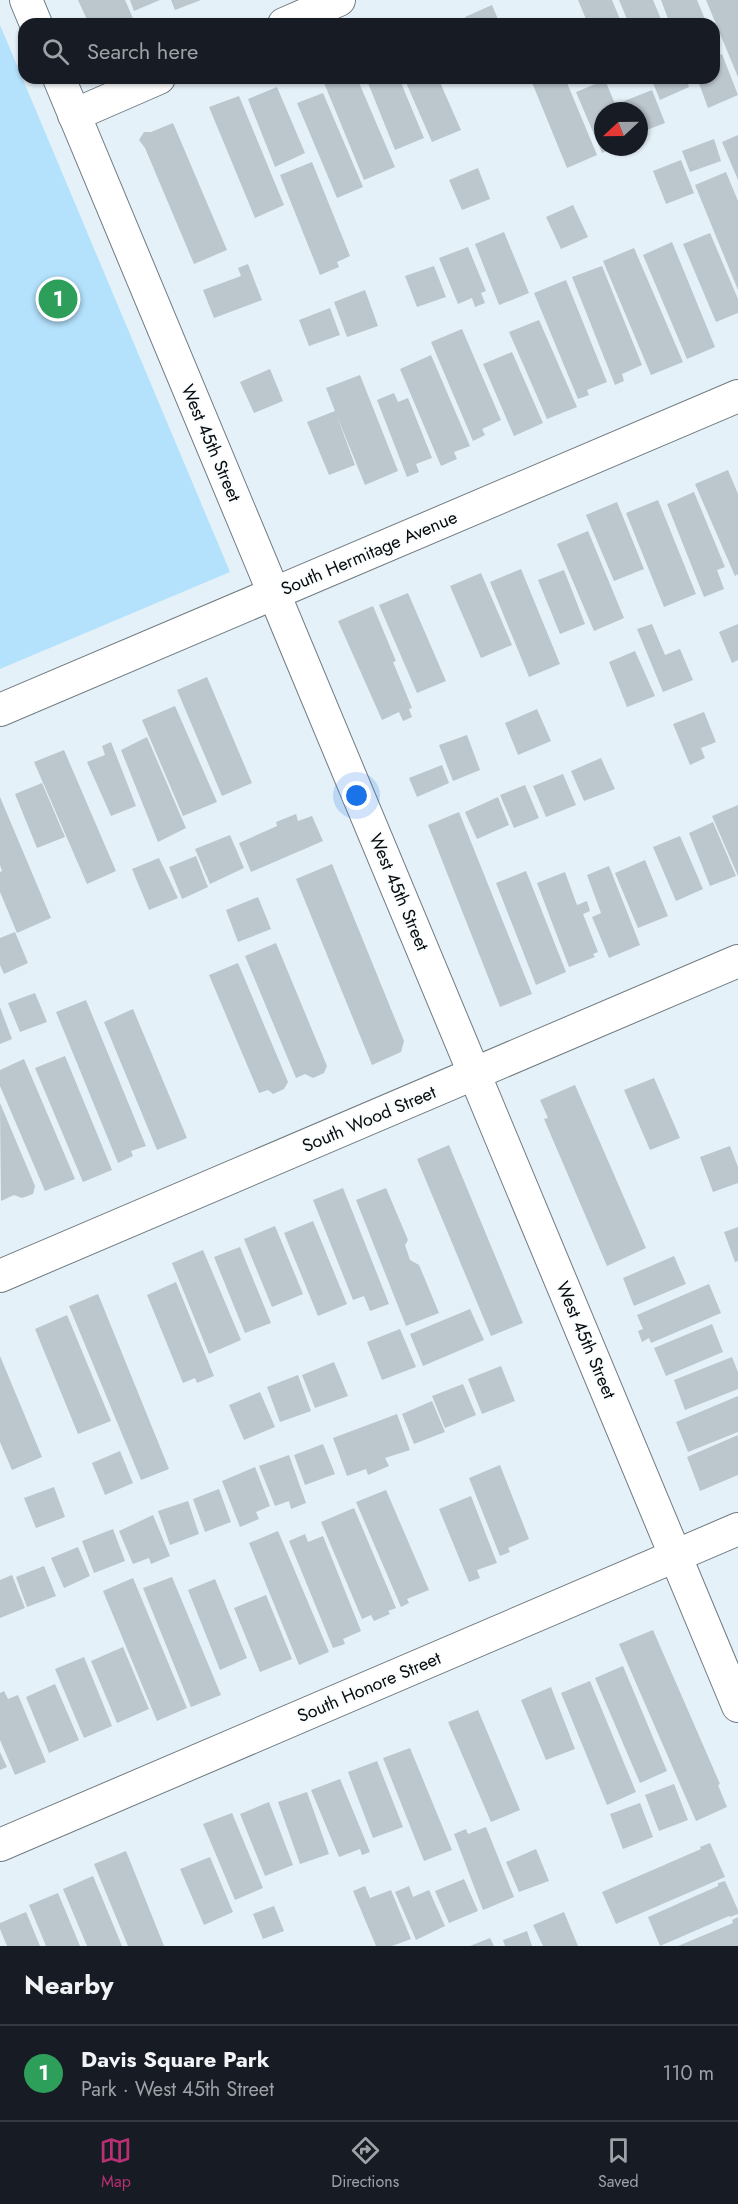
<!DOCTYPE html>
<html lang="en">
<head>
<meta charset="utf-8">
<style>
	body { margin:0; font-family:Jost,sans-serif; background:#20242c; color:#f1f3f6 }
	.compass { position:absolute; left:594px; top:102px; width:54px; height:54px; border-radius:50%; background:#171b24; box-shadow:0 2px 4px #0004; rotate:248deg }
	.you { position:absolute; left:357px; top:796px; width:21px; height:21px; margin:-15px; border:4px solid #fff; border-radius:50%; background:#1a73e8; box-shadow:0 0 0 9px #1a73e833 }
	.badge { display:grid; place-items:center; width:39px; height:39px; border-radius:50%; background:#b63073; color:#fff; font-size:20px; font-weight:700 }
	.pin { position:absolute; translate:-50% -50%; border:3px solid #fff; box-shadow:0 2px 6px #0006 }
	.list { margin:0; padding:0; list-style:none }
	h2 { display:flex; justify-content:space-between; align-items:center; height:78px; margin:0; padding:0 24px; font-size:26px }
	h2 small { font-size:20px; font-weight:400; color:#9ea1a6 }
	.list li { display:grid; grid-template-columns:39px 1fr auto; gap:18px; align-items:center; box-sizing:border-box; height:96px; padding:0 24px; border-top:2px solid #363941 }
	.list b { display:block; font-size:22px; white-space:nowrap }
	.list p { margin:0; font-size:20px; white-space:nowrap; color:#9ea1a6 }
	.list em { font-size:20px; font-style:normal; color:#9ea1a6 }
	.icon { flex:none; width:33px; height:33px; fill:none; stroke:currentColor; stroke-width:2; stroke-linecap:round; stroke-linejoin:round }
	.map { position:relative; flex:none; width:738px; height:1946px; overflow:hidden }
	.search { position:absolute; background:#171b24; box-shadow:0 2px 4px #0004; left:18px; right:18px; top:18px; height:66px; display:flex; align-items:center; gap:15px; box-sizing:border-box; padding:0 21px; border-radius:18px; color:#9ea1a6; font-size:22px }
	.sheet { height:174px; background:#171b24 }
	nav { display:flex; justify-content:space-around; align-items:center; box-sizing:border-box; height:84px; border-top:2px solid #363941; background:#171b24; font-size:16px; color:#9ea1a6 }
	nav a { display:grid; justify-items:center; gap:3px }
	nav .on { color:#b63073 }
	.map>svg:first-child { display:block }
	.green { fill:#b4e2fc }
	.building { fill:#bbc6cd }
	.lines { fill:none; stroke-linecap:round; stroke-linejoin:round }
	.minor-casing { stroke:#707b81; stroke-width:34 }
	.minor { stroke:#fff; stroke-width:32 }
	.labels { text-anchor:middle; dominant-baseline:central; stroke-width:4.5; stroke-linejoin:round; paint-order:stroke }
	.street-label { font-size:18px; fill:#080c0f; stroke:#fafdfe }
</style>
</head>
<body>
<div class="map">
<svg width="738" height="1946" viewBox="0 0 738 1946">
	<rect width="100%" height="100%" fill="#e5f1f8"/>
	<polygon class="green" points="0,25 230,572 0,669"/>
	<g class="building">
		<polygon points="78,0 125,0 135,23 89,24"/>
		<polygon points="130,0 160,0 134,11"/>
		<polygon points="171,0 201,0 175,10"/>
		<polygon points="578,0 612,0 622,24 588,24"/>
		<polygon points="619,0 653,0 663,24 629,24"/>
		<polygon points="661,0 697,0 707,24 670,24"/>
		<polygon points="706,0 738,0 738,77"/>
		<polygon points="492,5 500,24 468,24 465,17"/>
		<polygon points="722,54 738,95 708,108 697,78 714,78 714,57"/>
		<polygon points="322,78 357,78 395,167 364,180"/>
		<polygon points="366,78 399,78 424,138 395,150"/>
		<polygon points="404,78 438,78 461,130 432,142"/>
		<polygon points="536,78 565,78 597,155 567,168 531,80"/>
		<polygon points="651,78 686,78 689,87 660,100"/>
		<polygon points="605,80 618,111 603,111 603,147 615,147 602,153 576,92"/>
		<polygon points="277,87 305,153 275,167 248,99"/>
		<polygon points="652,90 665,123 639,133 639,111 625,111 622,102"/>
		<polygon points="323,93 363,187 337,198 297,103"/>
		<polygon points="239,96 284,205 255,218 209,107"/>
		<polygon points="173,123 227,250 194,264 145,148 139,140 144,132 151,132"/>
		<polygon points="738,135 738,180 722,142"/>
		<polygon points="714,139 721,161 690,172 682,151"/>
		<polygon points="681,160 694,193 666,204 653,171"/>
		<polygon points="312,162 350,256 337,262 339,267 320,275 280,175"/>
		<polygon points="478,168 490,199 462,210 449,180"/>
		<polygon points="726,172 738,201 738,290 695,185"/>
		<polygon points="573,205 588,237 561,249 546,217"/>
		<polygon points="504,232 529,293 499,305 475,244"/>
		<polygon points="710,233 738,299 738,313 716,322 683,244"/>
		<polygon points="672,242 715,347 687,359 643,255"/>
		<polygon points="468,247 486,291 481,293 485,303 475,307 472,298 458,304 439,258"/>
		<polygon points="634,248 683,362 651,375 603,261"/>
		<polygon points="248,264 262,300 214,318 203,290 241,276 238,268"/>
		<polygon points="434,266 446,297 417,307 405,276"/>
		<polygon points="602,266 642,365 622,374 624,381 615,385 572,277"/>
		<polygon points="566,280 607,382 587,390 589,395 578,399 534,293"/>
		<polygon points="365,290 378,326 347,337 334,302"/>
		<polygon points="330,308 340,335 309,346 299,320"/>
		<polygon points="539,320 577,407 547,419 509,332"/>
		<polygon points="462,329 501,420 482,429 485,435 473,441 431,342"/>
		<polygon points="512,352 543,423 514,436 483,364"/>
		<polygon points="431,355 470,446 454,452 457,459 441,466 400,369"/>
		<polygon points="270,369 283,401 254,413 240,382"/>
		<polygon points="360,375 398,471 365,485 337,416 355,465 329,475 307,422 335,411 326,388"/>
		<polygon points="394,393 398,402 408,398 432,458 416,464 419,472 407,477 377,400"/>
		<polygon points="728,470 738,494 738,574 735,576 695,484"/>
		<polygon points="694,492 725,567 717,570 724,589 704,597 667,504"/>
		<polygon points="658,500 696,594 664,607 626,513"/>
		<polygon points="617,502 644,569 614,581 586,515"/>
		<polygon points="588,531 624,618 594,631 557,544"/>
		<polygon points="521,569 560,664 529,677 490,582"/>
		<polygon points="564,570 585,624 560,634 538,580"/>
		<polygon points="481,573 512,645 481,658 450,586"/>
		<polygon points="408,593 446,681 417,693 379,605"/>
		<polygon points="373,606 396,661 393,662 412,708 409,709 412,717 403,721 399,712 382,720 338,621"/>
		<polygon points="652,624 665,655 680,649 693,680 663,692 637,629"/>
		<polygon points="738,624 738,660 732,663 719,632"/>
		<polygon points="635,651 655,696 627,707 609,662"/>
		<polygon points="207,677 252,783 222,796 177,690"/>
		<polygon points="175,706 217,802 183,816 142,720"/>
		<polygon points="537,709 551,741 518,755 505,723"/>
		<polygon points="704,712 716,742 701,748 705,758 690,765 673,724"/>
		<polygon points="467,735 480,770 453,781 439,745"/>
		<polygon points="147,737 186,828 158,842 121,750"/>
		<polygon points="111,742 136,806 111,816 87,762 105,755 102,746"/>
		<polygon points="64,750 116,871 87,884 34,762"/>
		<polygon points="601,758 615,789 584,801 571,771"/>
		<polygon points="442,765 449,783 417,797 409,778"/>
		<polygon points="563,774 576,805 546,817 533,786"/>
		<polygon points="42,783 65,837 37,848 15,794"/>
		<polygon points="525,785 539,818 514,828 500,795"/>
		<polygon points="0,797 51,918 17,933 0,892 0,872 2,871 0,865"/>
		<polygon points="498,797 509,825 477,839 465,812"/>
		<polygon points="738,805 738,876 712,816"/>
		<polygon points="459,812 532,994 500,1007 428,825"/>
		<polygon points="296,814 298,821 312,816 323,841 251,872 239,843 277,826 276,822"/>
		<polygon points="713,822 736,876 710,886 689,833"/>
		<polygon points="230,835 244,868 210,884 195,849"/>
		<polygon points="680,836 703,889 676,901 653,847"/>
		<polygon points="196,856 208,887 182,899 169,867"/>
		<polygon points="159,858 178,898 149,910 132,869"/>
		<polygon points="645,860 668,916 638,928 615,873"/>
		<polygon points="332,864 404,1041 401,1052 372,1065 296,879"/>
		<polygon points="609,866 640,945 609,958 592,917 601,913 587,875"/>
		<polygon points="526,871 566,972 536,985 496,883"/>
		<polygon points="565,872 577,905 587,901 590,911 583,914 598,952 593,954 595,957 569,967 537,883"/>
		<polygon points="258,897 271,929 238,942 226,910"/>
		<polygon points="15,932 28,963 4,974 0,965 0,938"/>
		<polygon points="276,943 327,1066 324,1073 313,1078 305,1074 296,1078 245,956"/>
		<polygon points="238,963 288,1082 284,1089 273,1094 268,1090 259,1093 209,975"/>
		<polygon points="35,993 47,1022 20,1032 8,1003"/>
		<polygon points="86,1000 146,1146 131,1151 133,1156 118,1163 56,1012"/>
		<polygon points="0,1007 12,1039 0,1044"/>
		<polygon points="133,1009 187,1138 157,1150 104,1022"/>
		<polygon points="65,1056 112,1170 83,1182 35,1068"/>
		<polygon points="24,1059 75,1179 45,1191 0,1086 0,1070"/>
		<polygon points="654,1078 680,1138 650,1150 624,1090"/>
		<polygon points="575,1085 646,1248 607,1266 544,1119 548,1118 540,1100"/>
		<polygon points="0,1103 35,1186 33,1194 22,1198 14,1195 1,1201"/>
		<polygon points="449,1145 523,1323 491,1336 417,1159"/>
		<polygon points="730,1146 738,1167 738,1183 713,1192 700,1157"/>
		<polygon points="343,1188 389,1304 370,1311 364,1296 353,1300 313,1200"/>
		<polygon points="386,1188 408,1240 405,1245 410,1260 419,1265 439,1313 406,1326 356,1200"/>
		<polygon points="313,1221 347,1304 318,1316 284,1233"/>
		<polygon points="275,1226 303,1294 272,1307 244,1239"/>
		<polygon points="738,1227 738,1261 735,1262 724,1232"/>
		<polygon points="240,1247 271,1323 245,1333 214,1257"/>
		<polygon points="203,1250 241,1340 209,1354 172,1263"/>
		<polygon points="674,1256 686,1284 634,1306 623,1278"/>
		<polygon points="176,1282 214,1376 197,1383 195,1378 183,1383 147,1295"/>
		<polygon points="709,1284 721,1313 651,1343 649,1338 642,1342 638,1331 643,1329 637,1315"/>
		<polygon points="98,1294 169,1469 141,1480 69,1306"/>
		<polygon points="470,1309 484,1340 423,1366 410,1334"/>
		<polygon points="67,1315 111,1421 78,1434 35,1329"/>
		<polygon points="712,1324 723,1352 666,1376 654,1348"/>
		<polygon points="400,1329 416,1367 382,1380 367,1342"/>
		<polygon points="0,1356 42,1457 12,1470 0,1442"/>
		<polygon points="732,1357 738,1372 738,1389 685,1410 674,1380"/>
		<polygon points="334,1362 348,1396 315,1408 302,1375"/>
		<polygon points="501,1366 515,1401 482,1414 468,1379"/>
		<polygon points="298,1375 311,1411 280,1422 267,1387"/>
		<polygon points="463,1384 476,1415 445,1428 432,1396"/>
		<polygon points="260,1392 275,1427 244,1440 229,1405"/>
		<polygon points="738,1396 738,1432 688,1452 676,1422"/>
		<polygon points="432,1401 445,1432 414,1444 402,1414"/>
		<polygon points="397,1414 410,1450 385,1458 389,1466 368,1475 366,1469 347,1476 333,1438"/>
		<polygon points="738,1435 738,1475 700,1491 687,1457"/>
		<polygon points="323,1444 335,1474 305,1485 294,1455"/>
		<polygon points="120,1451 133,1483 105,1495 92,1463"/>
		<polygon points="289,1455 306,1503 291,1509 289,1501 275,1506 259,1466"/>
		<polygon points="500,1465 529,1539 508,1548 510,1552 500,1556 469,1478"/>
		<polygon points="255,1467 270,1506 256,1512 259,1519 240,1527 222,1481"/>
		<polygon points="54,1487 65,1517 36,1528 24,1498"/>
		<polygon points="219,1489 231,1522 205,1532 193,1499"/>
		<polygon points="386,1490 429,1590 407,1599 409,1603 401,1607 356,1502"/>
		<polygon points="471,1496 497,1563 477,1570 480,1578 469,1582 439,1509"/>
		<polygon points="188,1501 199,1534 170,1545 158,1511"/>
		<polygon points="354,1508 396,1608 388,1611 390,1614 374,1621 371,1615 362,1619 321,1522"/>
		<polygon points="153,1515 170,1556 151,1564 149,1558 133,1564 119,1531"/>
		<polygon points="113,1529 125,1561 94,1573 82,1541"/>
		<polygon points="278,1531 329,1652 299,1665 249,1543"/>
		<polygon points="305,1534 308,1542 323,1536 361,1631 343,1639 345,1644 333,1648 289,1541"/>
		<polygon points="78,1547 90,1576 64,1588 51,1558"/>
		<polygon points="44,1566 56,1596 27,1607 16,1577"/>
		<polygon points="12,1575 25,1608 0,1618 0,1580"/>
		<polygon points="172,1577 221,1695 191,1707 143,1588"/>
		<polygon points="133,1578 187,1708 157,1721 103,1591"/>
		<polygon points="215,1579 247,1658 220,1670 188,1590"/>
		<polygon points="266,1595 292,1659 260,1672 234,1608"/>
		<polygon points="653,1630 720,1784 718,1785 727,1807 696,1821 619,1644"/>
		<polygon points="123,1647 149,1709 117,1723 91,1661"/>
		<polygon points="84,1657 112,1726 84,1738 55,1669"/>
		<polygon points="623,1666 667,1771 640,1783 595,1678"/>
		<polygon points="590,1681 636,1792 607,1805 561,1693"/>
		<polygon points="55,1684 79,1740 49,1753 26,1697"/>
		<polygon points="551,1687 575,1749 546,1760 521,1700"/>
		<polygon points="4,1691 8,1699 18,1695 46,1762 15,1775 0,1740 0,1693"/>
		<polygon points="478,1710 520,1810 491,1822 448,1722"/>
		<polygon points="410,1748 452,1850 424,1861 383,1758"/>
		<polygon points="0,1752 7,1767 0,1770"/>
		<polygon points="377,1761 403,1827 373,1838 348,1772"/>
		<polygon points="340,1779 368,1847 370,1852 362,1855 360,1849 339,1857 311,1790"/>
		<polygon points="674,1784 688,1820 659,1831 645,1795"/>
		<polygon points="307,1792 329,1854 300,1864 278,1802"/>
		<polygon points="269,1802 293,1865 265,1876 240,1814"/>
		<polygon points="640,1803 653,1837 623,1849 610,1814"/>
		<polygon points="232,1813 263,1888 235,1900 203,1824"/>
		<polygon points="486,1827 514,1897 483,1910 454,1834 466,1829 468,1834"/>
		<polygon points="710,1843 725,1877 616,1924 602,1892 701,1849 700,1847"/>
		<polygon points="536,1849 549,1881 519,1892 506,1862"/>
		<polygon points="126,1851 164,1946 128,1946 94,1864"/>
		<polygon points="210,1857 233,1912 204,1925 180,1869"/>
		<polygon points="93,1876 122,1946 87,1946 63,1889"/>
		<polygon points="464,1879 478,1911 449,1923 435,1891"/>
		<polygon points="725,1881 738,1910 738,1914 730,1917 729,1916 660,1946 648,1917 718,1886 718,1883"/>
		<polygon points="365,1886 370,1898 391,1890 411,1939 392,1946 376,1946 353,1891"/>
		<polygon points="409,1886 413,1897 429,1890 445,1926 416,1940 395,1892"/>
		<polygon points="58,1893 80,1946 46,1946 29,1905"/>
		<polygon points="274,1906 284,1931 263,1939 253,1914"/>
		<polygon points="26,1912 40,1946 7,1946 0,1929 0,1923"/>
		<polygon points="564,1912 578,1946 543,1946 533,1925"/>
		<polygon points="738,1917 738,1946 678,1946 733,1923 732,1920"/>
		<polygon points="527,1931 532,1946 505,1946 503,1940"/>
		<polygon points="490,1938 494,1946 470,1946"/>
	</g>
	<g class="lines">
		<defs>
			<g id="minor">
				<polyline points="26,0 36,24"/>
				<polyline points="284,24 339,0"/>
				<polyline points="59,78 738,1706"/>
				<polyline points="74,115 159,78"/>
				<polyline points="0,710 738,396"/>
				<polyline points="0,1276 738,961"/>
				<polyline points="0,1845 738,1529"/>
			</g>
		</defs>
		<use href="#minor" class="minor-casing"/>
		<use href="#minor" class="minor"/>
	</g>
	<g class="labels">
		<g class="street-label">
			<text transform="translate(211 443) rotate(67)">West 45th Street</text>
			<text transform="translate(369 553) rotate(-23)">South Hermitage Avenue</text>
			<text transform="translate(399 892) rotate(67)">West 45th Street</text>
			<text transform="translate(369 1119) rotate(-23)">South Wood Street</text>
			<text transform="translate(586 1340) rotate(67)">West 45th Street</text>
			<text transform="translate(369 1687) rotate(-23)">South Honore Street</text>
		</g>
	</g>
</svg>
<svg class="compass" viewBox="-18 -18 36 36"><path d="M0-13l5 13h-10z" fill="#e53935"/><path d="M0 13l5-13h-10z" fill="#9ea1a6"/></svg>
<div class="you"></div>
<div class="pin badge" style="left:58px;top:299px;background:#2e9e5b">1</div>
<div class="search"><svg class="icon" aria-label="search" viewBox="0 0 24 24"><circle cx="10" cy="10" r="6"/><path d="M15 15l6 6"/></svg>Search here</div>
</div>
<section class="sheet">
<h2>Nearby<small></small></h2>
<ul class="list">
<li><span class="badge" style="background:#2e9e5b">1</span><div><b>Davis Square Park</b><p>Park · West 45th Street</p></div><em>110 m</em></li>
</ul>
</section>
<nav>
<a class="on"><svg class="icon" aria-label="map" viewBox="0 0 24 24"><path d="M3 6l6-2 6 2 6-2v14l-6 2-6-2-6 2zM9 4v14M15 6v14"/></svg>Map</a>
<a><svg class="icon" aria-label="directions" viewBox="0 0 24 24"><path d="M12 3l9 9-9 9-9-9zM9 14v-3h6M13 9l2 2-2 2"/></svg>Directions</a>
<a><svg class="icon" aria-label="saved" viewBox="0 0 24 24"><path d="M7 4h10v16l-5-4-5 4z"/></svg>Saved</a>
</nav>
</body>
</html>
